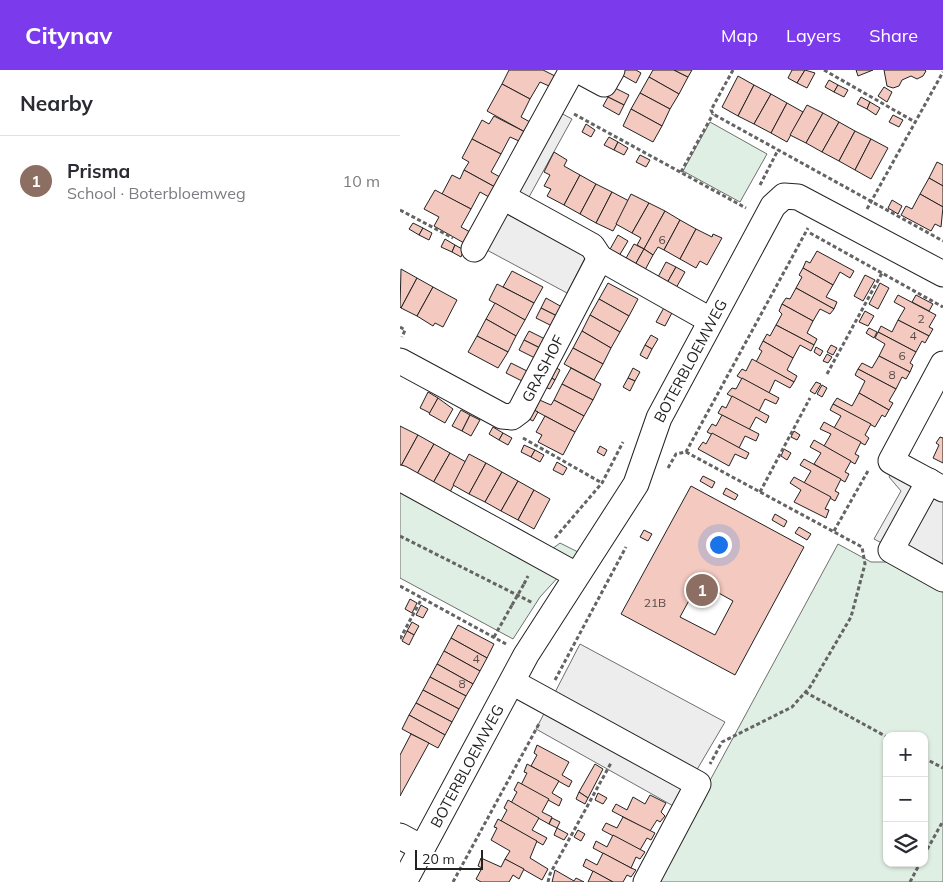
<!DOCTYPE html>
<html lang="en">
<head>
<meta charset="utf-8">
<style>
	body { margin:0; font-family:Mulish,sans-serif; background:#f7f7f7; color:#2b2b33 }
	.controls { position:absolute; right:15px; bottom:15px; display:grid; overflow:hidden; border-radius:10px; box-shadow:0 1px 4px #0004 }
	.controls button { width:45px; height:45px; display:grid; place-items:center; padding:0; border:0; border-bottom:1px solid #e1e1e2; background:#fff; color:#2b2b33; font:25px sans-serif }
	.scale { position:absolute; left:15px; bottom:12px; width:68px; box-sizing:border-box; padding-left:5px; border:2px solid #222; border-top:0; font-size:14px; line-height:18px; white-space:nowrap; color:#222; -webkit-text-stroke:4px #fff; paint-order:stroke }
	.you { position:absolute; left:318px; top:474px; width:18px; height:18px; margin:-12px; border:4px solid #fff; border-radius:50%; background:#1a73e8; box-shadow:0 0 0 8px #1a73e833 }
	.badge { display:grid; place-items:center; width:32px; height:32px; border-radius:50%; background:#7c3aed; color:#fff; font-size:16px; font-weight:700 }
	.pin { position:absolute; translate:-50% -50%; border:2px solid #fff; box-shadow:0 1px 5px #0006 }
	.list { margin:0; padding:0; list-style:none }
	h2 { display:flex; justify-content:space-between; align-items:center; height:65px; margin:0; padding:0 20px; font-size:21px }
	h2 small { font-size:16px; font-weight:400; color:#7c7c81 }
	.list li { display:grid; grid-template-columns:32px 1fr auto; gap:15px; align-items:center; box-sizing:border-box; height:90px; padding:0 20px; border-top:1px solid #e1e1e2 }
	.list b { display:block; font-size:19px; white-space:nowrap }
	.list p { margin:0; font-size:16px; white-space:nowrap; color:#7c7c81 }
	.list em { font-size:16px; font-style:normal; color:#7c7c81 }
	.icon { flex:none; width:28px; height:28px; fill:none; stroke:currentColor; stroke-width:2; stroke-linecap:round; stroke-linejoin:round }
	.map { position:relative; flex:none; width:543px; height:812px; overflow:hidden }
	header { display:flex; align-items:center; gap:30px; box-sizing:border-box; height:70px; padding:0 25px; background:#7c3aed; color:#fff }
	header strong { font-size:24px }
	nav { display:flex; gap:28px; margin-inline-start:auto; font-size:18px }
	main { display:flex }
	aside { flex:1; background:#fff }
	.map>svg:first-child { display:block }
	.green { fill:#e0efe3; stroke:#6f6f6f; fill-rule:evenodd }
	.parking { fill:#ededed; stroke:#6f6f6f }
	.building { fill:#f3c9c0; stroke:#222; fill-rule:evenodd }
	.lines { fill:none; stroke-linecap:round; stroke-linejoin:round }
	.minor-casing { stroke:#222; stroke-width:27 }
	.path { stroke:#646464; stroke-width:3; stroke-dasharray:4 2.5; stroke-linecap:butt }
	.minor { stroke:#fff; stroke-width:25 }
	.path-bridge { stroke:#646464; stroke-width:3; stroke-dasharray:4 2.5; stroke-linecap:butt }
	.labels { text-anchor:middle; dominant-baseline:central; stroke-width:4; stroke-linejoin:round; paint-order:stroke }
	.number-label { font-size:12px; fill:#564c4a }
	.street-label { font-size:15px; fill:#222; stroke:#fff }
</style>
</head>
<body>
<header>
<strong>Citynav</strong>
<nav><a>Map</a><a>Layers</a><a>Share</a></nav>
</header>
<main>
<aside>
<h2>Nearby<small></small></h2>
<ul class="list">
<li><span class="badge" style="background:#8d6e63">1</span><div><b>Prisma</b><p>School · Boterbloemweg</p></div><em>10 m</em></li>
</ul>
</aside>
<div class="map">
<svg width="543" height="812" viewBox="0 0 543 812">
	<rect width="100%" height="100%" fill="#fff"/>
	<g class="green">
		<polygon points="310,52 367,84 340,132 283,101"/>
		<polygon points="0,417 136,491 160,473 178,482 171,493 140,527 113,569 0,508"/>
		<path d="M438,474l33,18h17l55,30v290h-288zM487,666h37v127h-37z"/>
	</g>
	<g class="parking">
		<polygon points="159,42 172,49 129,127 116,120"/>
		<polygon points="105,143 186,186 167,223 85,179"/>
		<polygon points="501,386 543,410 543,505 474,469 501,421 489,407"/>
		<polygon points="180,574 325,652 275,737 136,659"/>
	</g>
	<g class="building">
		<polygon points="109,0 143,0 155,6 149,16 140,12 130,29 102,14"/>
		<polygon points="222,0 236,0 241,3 236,13 220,4"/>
		<polygon points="253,0 274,0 288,7 279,24 249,7"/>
		<polygon points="274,0 292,0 288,7"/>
		<polygon points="392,0 405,0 397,13 388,8"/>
		<polygon points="405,0 415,3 407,18 397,13"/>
		<polygon points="456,0 473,0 458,6"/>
		<polygon points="484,0 525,0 526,1 523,6 517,9 511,6 502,10 499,16 493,18 487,16"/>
		<polygon points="338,6 354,15 338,46 322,37"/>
		<polygon points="249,7 279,24 270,39 240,23"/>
		<polygon points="429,10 438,15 434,22 425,17"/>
		<polygon points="102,14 130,29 121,47 130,52 125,62 87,41"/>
		<polygon points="354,15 371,24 354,54 338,46"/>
		<polygon points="438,15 448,20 444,27 434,22"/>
		<polygon points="213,17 229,25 224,35 208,27"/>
		<polygon points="484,17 492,22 487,32 478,26"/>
		<polygon points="240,23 270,39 262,56 231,39"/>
		<polygon points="371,24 387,33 371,63 354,54"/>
		<polygon points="208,27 224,35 219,45 203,36"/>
		<polygon points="461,27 470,32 467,39 457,34"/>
		<polygon points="470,32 480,38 476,45 467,39"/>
		<polygon points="387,33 403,42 387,72 371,63"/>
		<polygon points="407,35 423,43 406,73 390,65"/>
		<polygon points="231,39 262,56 253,72 223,56"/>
		<polygon points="423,43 439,52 422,82 406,73"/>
		<polygon points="493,45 503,50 499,57 489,52"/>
		<polygon points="94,46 125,62 119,71 110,67 101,84 72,69 82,50 89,54"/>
		<polygon points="439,52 455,61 439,91 422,82"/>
		<polygon points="186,54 195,60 191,67 182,62"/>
		<polygon points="455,61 471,69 455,100 439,91"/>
		<polygon points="209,67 218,72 214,80 204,75"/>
		<polygon points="72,69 101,84 91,102 100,107 95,117 64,100 69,92 62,88"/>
		<polygon points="471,69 488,78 471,109 455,100"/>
		<polygon points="218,72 228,78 224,85 214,80"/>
		<polygon points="154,82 167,90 164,96 180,105 164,135 147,126 151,119 144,116 150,105 144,102"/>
		<polygon points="240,85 250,90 246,97 236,92"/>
		<polygon points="537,92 543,95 543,116 529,108"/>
		<polygon points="64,100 95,117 89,127 80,122 71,139 42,124 52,105 60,109"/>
		<polygon points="180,105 196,114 180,144 164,135"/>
		<polygon points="529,108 543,116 543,137 520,124"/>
		<polygon points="196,114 212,122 196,153 180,144"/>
		<polygon points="35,120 71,139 61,157 70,162 64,173 34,156 39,147 24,139"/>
		<polygon points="212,122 229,131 213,161 196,153"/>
		<polygon points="231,124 249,133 232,163 216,154"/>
		<polygon points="520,124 543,137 541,157 535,154 531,161 501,145 506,136 512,139"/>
		<polygon points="492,130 502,136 498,144 488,138"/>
		<polygon points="249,133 265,141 244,179 237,175 241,168 232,163"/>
		<polygon points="265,141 280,150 264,180 258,177 253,185 244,179"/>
		<polygon points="280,150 296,159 280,189 264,180"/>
		<polygon points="13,153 23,158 19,165 9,159"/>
		<polygon points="23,158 32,163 29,170 19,165"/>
		<polygon points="296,159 312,167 313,164 322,168 307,195 300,191 296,198 280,189"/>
		<polygon points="218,165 228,171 219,186 209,181"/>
		<polygon points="45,169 55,175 52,182 41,177"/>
		<polygon points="234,174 244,179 235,195 225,190"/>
		<polygon points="55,175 64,180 61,187 52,182"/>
		<polygon points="244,179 253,185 245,200 235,195"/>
		<polygon points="417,181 454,201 450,208 440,202 433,215 403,198 406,191 410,193"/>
		<polygon points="266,192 276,197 267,213 258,207"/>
		<polygon points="276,197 285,202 276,218 267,213"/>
		<polygon points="403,198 433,215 426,227 437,232 434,239 396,218 402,207 399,205"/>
		<polygon points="1,199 17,208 1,238 0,237"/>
		<polygon points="112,201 143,217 134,233 103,217"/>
		<polygon points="465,205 475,210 463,231 454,226"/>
		<polygon points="17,208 33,217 17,246 1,238"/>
		<polygon points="208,213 238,229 229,246 199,229"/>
		<polygon points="480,213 489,218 478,239 469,234"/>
		<polygon points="97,214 134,233 125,250 89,230"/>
		<polygon points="33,217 57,230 43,257 35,253 33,256 17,246"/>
		<polygon points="396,218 434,239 430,244 420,239 413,251 382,234 386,228 390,229"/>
		<polygon points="498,225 536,245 529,257 533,259 529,266 498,250 505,238 494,232"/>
		<polygon points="516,225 533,234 529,241 512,232"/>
		<polygon points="146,228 162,237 157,246 141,238"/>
		<polygon points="199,229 229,246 220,262 190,245"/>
		<polygon points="95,233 125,250 116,266 86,249"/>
		<polygon points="266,234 274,239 265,256 256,252"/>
		<polygon points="382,234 413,251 407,263 417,269 414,275 376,255 382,244 379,241"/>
		<polygon points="141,238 157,246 152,256 136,248"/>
		<polygon points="465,241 474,246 468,256 459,252"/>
		<polygon points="190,245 220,262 211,278 182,261"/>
		<polygon points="86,249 116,266 108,282 77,266"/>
		<polygon points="498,250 529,266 525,273 522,271 516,282 478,262 481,256 492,262"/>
		<polygon points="376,255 414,275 411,281 400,275 393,288 363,271 367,264 370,266"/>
		<polygon points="469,258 477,262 474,268 466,263"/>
		<polygon points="129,261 145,269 140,278 124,270"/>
		<polygon points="182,261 211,278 203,294 173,278"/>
		<polygon points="478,262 516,282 510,293 513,295 510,302 479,286 485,274 475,268"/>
		<polygon points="251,265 258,269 252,279 245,275"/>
		<polygon points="77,266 108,282 98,298 68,282"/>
		<polygon points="124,270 140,278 135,288 119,280"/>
		<polygon points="363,271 393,288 387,300 397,306 394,312 356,292 362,281 359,279"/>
		<polygon points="245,275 252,279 247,289 240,285"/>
		<polygon points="431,275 437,278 433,285 427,282"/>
		<polygon points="416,277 423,281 420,286 414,282"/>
		<polygon points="173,278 203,294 194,310 164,294"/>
		<polygon points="427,284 432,287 428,293 423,291"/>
		<polygon points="479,286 510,302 506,309 502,307 496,319 458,299 462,293 472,298"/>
		<polygon points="352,289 394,312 390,318 375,310 369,323 337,306 342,299 346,301"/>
		<polygon points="111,293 127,301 122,311 106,303"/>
		<polygon points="153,296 160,300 155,310 148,306"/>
		<polygon points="171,298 201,314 193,330 162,314"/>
		<polygon points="233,298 240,302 235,311 228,308"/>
		<polygon points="458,299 496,319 489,331 493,333 489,340 459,323 465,311 455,305"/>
		<polygon points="148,306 155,310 150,319 142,316"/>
		<polygon points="228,308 235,311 230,321 223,317"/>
		<polygon points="342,308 379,328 376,334 365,329 359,341 327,324 332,318 336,319"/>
		<polygon points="416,312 421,314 415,324 410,321"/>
		<polygon points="162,314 193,330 184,346 154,330"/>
		<polygon points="422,315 427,318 422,327 417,324"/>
		<polygon points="28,322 38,328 30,343 20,338"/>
		<polygon points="459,323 489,340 485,347 482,345 475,357 433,334 437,328 452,336"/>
		<polygon points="332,326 369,346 366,353 356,347 349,360 318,343 322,336 326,338"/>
		<polygon points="38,328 53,339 45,353 29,344"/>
		<polygon points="135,328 151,335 154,330 184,346 175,362 130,338"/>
		<polygon points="433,334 471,354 465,365 469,368 465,375 434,358 441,346 430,340"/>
		<polygon points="130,338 138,342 133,351 125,347"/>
		<polygon points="61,340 70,345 62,361 52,356"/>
		<polygon points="70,345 80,350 71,366 62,361"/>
		<polygon points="322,345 359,364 356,371 345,366 339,378 307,362 312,354 316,356"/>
		<polygon points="145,346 175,362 163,385 138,372 142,365 136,362"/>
		<polygon points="424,352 461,372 455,384 459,386 455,394 424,376 431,364 420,359"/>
		<polygon points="0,356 18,365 1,396 0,395"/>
		<polygon points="93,357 103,363 99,370 89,364"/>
		<polygon points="394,361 400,365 397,370 391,367"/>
		<polygon points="103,363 112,368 108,375 99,370"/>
		<polygon points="312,363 349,383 346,389 335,384 329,396 298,379 303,372 306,374"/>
		<polygon points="18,365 34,374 17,404 1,396"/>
		<polygon points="540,367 543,368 543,393 533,388 539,375 536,373"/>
		<polygon points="414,370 451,391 445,402 449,404 445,412 414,394 421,383 410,377"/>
		<polygon points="34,374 50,383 33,413 17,404"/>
		<polygon points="124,375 135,380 131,387 121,382"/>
		<polygon points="200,376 207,380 204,386 197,382"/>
		<polygon points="384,379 391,383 387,390 381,386"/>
		<polygon points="135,380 144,385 140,392 131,387"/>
		<polygon points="50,383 66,392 50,422 33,413"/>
		<polygon points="69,384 86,393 69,424 53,415"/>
		<polygon points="404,389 441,409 435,421 439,423 435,431 404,413 411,401 400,395"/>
		<polygon points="157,392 167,398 163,405 153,400"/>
		<polygon points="86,393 102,402 85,432 69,424"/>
		<polygon points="102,402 118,411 101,441 85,432"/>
		<polygon points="303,406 315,412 312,418 300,411"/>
		<polygon points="394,407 431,427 425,439 429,440 426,448 394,432 401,420 390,413"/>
		<polygon points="118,411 134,420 118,450 101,441"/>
		<path d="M291,416l113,61 -69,128 -114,-61zM299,512l34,19 -18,34 -35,-18z"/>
		<polygon points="326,418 338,425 335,430 323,424"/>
		<polygon points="134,420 150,429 134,459 118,450"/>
		<polygon points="375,444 387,451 384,457 372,450"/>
		<polygon points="399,457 411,464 407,470 395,463"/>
		<polygon points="244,460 252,464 248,471 240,467"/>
		<polygon points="10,529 17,533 12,543 5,539"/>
		<polygon points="21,535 28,539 23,548 16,545"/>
		<polygon points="12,552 19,556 14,565 7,561"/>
		<polygon points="58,555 94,574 87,588 51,568"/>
		<polygon points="7,561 14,565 9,575 2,571"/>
		<polygon points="51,568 87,588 80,601 44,581"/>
		<polygon points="44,581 80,601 73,614 37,594"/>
		<polygon points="37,594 73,614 66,626 30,607"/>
		<polygon points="30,607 66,626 59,639 23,620"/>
		<polygon points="23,620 59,639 52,652 16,633"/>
		<polygon points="16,633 52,652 45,665 9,645"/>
		<polygon points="9,645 45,665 38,678 2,659"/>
		<polygon points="11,664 29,673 0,726 0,685"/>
		<polygon points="137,675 169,692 162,705 172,711 169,717 131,696 137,685 134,683"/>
		<polygon points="127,694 159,711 152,723 162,729 159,736 121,715 127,703 124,702"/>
		<polygon points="195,694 203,699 188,728 179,722"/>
		<polygon points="118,712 149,729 142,742 152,747 149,754 111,733 117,722 114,720"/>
		<polygon points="179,722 188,728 185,734 176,729"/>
		<polygon points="198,723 207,728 203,734 195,730"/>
		<polygon points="250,725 266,733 261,742 265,746 260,752 257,750 250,761 212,741 216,734 227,740 233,727 245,734"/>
		<polygon points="108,730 139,748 132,760 147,768 143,775 101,751 107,740 104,738"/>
		<polygon points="223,747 255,763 251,770 247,768 240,780 202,760 206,753 217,758"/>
		<polygon points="152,748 160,752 157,758 149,754"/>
		<polygon points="98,749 137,771 130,788 148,799 142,810 105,789 110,781 91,770 97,758 94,757"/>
		<polygon points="157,758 168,764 164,770 154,765"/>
		<polygon points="178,760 185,764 181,771 174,767"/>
		<polygon points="213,765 245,782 240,789 236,787 231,798 193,778 196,771 207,777"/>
		<polygon points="203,783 231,798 236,800 231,807 227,805 223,812 213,812 183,796 186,789 197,795"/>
		<polygon points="81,788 101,797 105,789 124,799 119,809 113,805 109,812 81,812 76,809 82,798 78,796"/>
		<polygon points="155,800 174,811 176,808 184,812 152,812"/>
		<polygon points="193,801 213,812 188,812"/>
	</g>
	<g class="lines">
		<defs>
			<g id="minor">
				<polyline points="178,0 204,14 212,0"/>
				<polyline points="103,127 192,176 200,188 310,250"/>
				<polyline points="74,179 172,0"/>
				<path id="s1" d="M0,291l102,55 10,1 8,-6 80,-153"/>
				<polyline points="543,294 491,391 543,419"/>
				<polyline points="0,408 176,505"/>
				<polyline points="529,411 491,480 543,509"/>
				<polyline points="112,612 298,714 246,812"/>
				<polyline points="0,766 22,778"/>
				<path id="s2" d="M4,812l122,-227 110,-171 23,-66 114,-212 11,-10 14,1 145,77"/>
			</g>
		</defs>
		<use href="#minor" class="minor-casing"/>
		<g class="path">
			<polyline points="333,0 311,40 313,44 543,171"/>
			<polyline points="424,0 515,52"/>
			<polyline points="174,44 346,138"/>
			<polyline points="281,102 313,44"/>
			<polyline points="360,115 378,80"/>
			<polyline points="467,139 543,2"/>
			<polyline points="0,140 53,168"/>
			<polyline points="410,163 543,237"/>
			<polyline points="0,257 5,260 2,267"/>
			<polyline points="427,304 482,203"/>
			<polyline points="123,368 202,413"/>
			<polyline points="286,382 462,477 465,494 451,547 410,617 392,637 322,672 310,694"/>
			<polyline points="268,398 276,384 286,382 408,158"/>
			<polyline points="360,422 410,328"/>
			<polyline points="434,461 469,399"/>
			<polyline points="0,466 133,533"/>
			<polyline points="155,468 202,413 223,372"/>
			<polyline points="124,514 128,506"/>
			<polyline points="0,516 106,574"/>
			<polyline points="94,567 112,535"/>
			<polyline points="0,569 22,528"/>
			<polyline points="155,610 226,477"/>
			<polyline points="405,622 487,667"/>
			<polyline points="524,688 543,698"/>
			<polyline points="524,785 543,751"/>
			<polyline points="53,812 140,652"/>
			<polyline points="148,812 150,804 211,693"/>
			<polyline points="510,812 520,793"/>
		</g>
		<use href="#minor" class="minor"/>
		<polyline class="path-bridge" points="112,535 124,514"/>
	</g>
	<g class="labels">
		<g class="number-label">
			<text x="262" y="169">6</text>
			<text x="521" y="248">2</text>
			<text x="513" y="265">4</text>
			<text x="502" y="285">6</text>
			<text x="492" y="304">8</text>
			<text x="255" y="532">21B</text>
			<text x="76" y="588">4</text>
			<text x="62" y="613">8</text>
		</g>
		<g class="street-label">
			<text stroke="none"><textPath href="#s2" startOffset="596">BOTERBLOEMWEG</textPath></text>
			<text stroke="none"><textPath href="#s1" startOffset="184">GRASHOF</textPath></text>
			<text stroke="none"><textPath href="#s2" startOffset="132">BOTERBLOEMWEG</textPath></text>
		</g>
	</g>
</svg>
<div class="controls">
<button>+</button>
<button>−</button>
<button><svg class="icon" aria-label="layers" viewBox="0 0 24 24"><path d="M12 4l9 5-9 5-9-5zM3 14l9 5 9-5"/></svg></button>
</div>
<div class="scale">20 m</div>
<div class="you"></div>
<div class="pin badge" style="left:302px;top:520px;background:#8d6e63">1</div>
</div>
</main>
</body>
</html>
